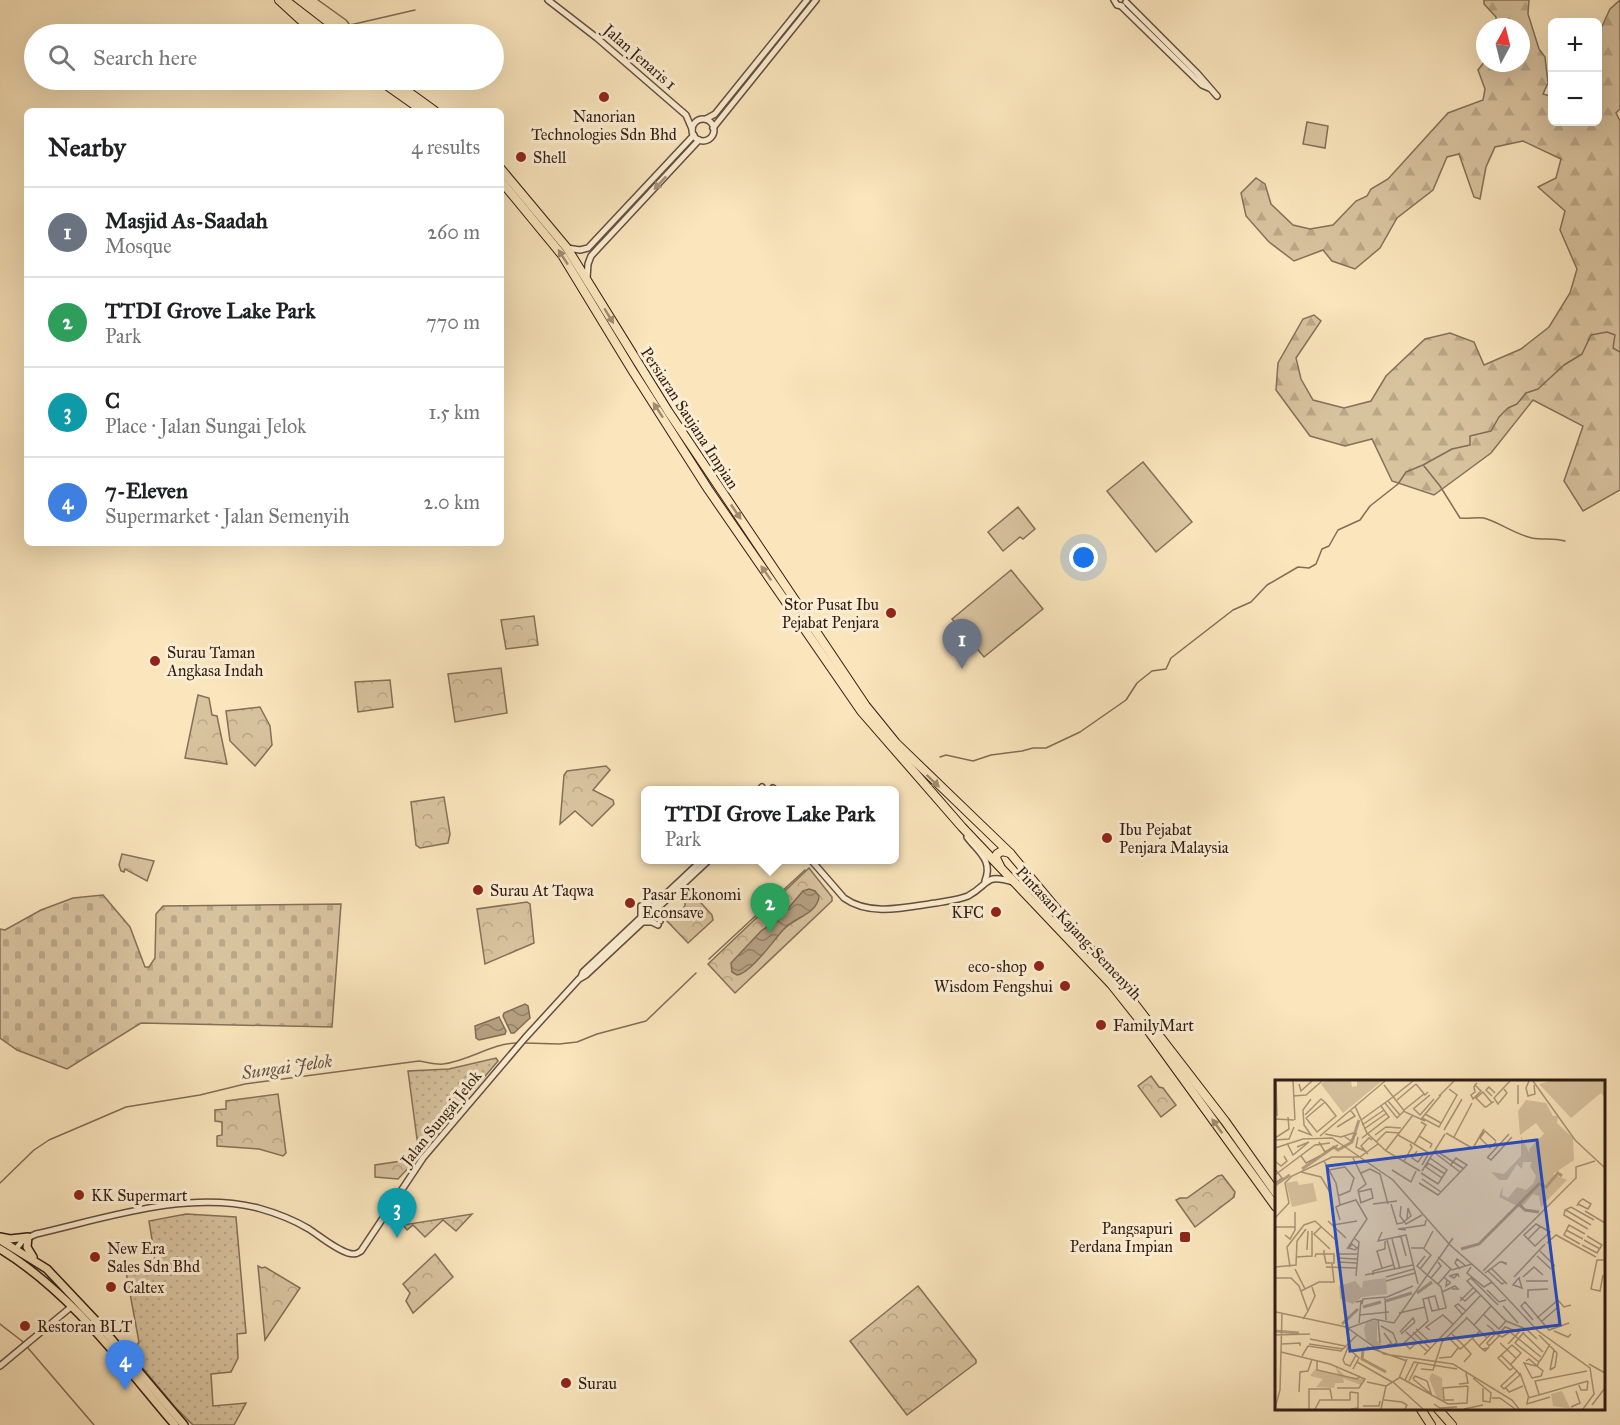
<!DOCTYPE html>
<html lang="en">
<head>
<meta charset="utf-8">
<style>
	body { margin:0; font-family:"IM FELL Great Primer",serif; background:#f6f6f6; color:#202124 }
	.controls { position:absolute; right:18px; top:18px; display:grid; overflow:hidden; border-radius:9px; box-shadow:0 6px 24px #0002 }
	.controls button { width:54px; height:54px; display:grid; place-items:center; padding:0; border:0; border-bottom:2px solid #e0e0e0; background:#fff; color:#202124; font:30px sans-serif }
	.compass { position:absolute; left:1476px; top:18px; width:54px; height:54px; border-radius:50%; background:#fff; box-shadow:0 6px 24px #0002; rotate:7deg }
	.you { position:absolute; left:1084px; top:558px; width:21px; height:21px; margin:-15px; border:4px solid #fff; border-radius:50%; background:#1a73e8; box-shadow:0 0 0 9px #1a73e833 }
	.badge { display:grid; place-items:center; width:39px; height:39px; border-radius:50%; background:#8f2418; color:#fff; font-size:20px; font-weight:700 }
	.pin { position:absolute; translate:-50% -50px; filter:drop-shadow(0 2px 3px #0008) }
	.pin::after { content:''; position:absolute; top:32px; width:21px; height:18px; background:inherit; clip-path:polygon(0 0,100% 0,50% 100%) }
	.popup { position:absolute; left:641px; top:786px; width:258px; height:78px; box-sizing:border-box; display:grid; place-content:center; border-radius:9px; background:#fff; filter:drop-shadow(0 2px 4px #0005); font-size:20px; white-space:nowrap; color:#757577 }
	.popup b { font-size:22px; color:#202124 }
	.popup::after { content:''; position:absolute; left:50%; top:100%; margin-left:-12px; border:12px solid transparent; border-top-color:#fff }
	.list { margin:0; padding:0; list-style:none }
	h2 { display:flex; justify-content:space-between; align-items:center; height:78px; margin:0; padding:0 24px; font-size:26px }
	h2 small { font-size:20px; font-weight:400; color:#757577 }
	.list li { display:grid; grid-template-columns:39px 1fr auto; gap:18px; align-items:center; box-sizing:border-box; height:90px; padding:0 24px; border-top:2px solid #e0e0e0 }
	.list b { display:block; font-size:22px; white-space:nowrap }
	.list p { margin:0; font-size:20px; white-space:nowrap; color:#757577 }
	.list em { font-size:20px; font-style:normal; color:#757577 }
	.icon { flex:none; width:33px; height:33px; fill:none; stroke:currentColor; stroke-width:2; stroke-linecap:round; stroke-linejoin:round }
	.map { position:relative; flex:none; width:1620px; height:1425px; overflow:hidden }
	.search { position:absolute; background:#fff; box-shadow:0 6px 24px #0002; left:24px; top:24px; width:480px; height:66px; display:flex; align-items:center; gap:15px; box-sizing:border-box; padding:0 21px; border-radius:33px; color:#757577; font-size:22px }
	.panel { position:absolute; background:#fff; box-shadow:0 6px 24px #0002; left:24px; top:108px; width:480px; height:438px; border-radius:9px }
	.map>svg:first-child { display:block }
	.grass { fill:url(#grass-dots); stroke:#84705a; stroke-width:1.5 }
	.forest { fill:url(#forest-firs); stroke:#84705a; stroke-width:1.5 }
	.cemetery { fill:url(#cemetery-stones); stroke:#84705a; stroke-width:1.5 }
	.park { fill:url(#park-crowns); stroke:#84705a; stroke-width:1.5 }
	.pitch { fill:#d8c39f; stroke:#84705a; stroke-width:1.5 }
	.water { fill:url(#water-waves); stroke:#816c57; stroke-width:1.5 }
	.lines { fill:none; stroke-linecap:round; stroke-linejoin:round }
	.stream { stroke:#816c57; stroke-width:1.5 }
	.tertiary-casing { stroke:#634e3e; stroke-width:8 }
	.primary-casing { stroke:#311c14; stroke-width:10 }
	.trunk-casing { stroke:#311c14; stroke-width:10 }
	.tertiary { stroke:#fceed3; stroke-width:5 }
	.primary { stroke:#fae5bc; stroke-width:7 }
	.trunk { stroke:#fae5bc; stroke-width:8 }
	.oneway { fill:#a1907d }
	.oneway2 { fill:#a08b70 }
	.poi-dot { fill:#8f2418; stroke:#fceed3; stroke-width:2 }
	.labels { text-anchor:middle; dominant-baseline:central; stroke-width:6; stroke-linejoin:round; paint-order:stroke }
	.street-label { font-size:16px; fill:#311c14; stroke:#fceed3 }
	.poi-label { font-size:16px; fill:#311c14; stroke:#fceed3; text-anchor:start }
	.water-label { font-size:18px; font-style:italic; fill:#665140; stroke:#fceed3 }
	.inset-river { fill:none; stroke:#b6a183; stroke-width:3 }
	.inset-road { fill:none; stroke:#aa9579; stroke-width:1.5 }
	.view { fill:#1d4ed8; fill-opacity:0.15; stroke:#1d4ed8; stroke-width:3 }
	.inset-edge { fill:none; stroke:#311c14; stroke-width:3 }
</style>
</head>
<body>
<div class="map">
<svg width="1620" height="1425" viewBox="0 0 1620 1425">
	<defs>
		<pattern id="grass-dots" width="8" height="8" patternUnits="userSpaceOnUse" patternTransform="scale(1.5)"><rect width="8" height="8" fill="#d8c39f"/><path d="M2 2h.1M6 6h.1" fill="none" stroke="#baa788" stroke-width="1.8" stroke-linecap="round"/></pattern>
		<pattern id="forest-firs" width="22" height="20" patternUnits="userSpaceOnUse" patternTransform="scale(1.5)"><rect width="22" height="20" fill="#d8c39f"/><path d="M5 1l3.5 6h-7zM16 11l3.5 6h-7z" fill="#baa788"/></pattern>
		<pattern id="cemetery-stones" width="16" height="16" patternUnits="userSpaceOnUse" patternTransform="scale(1.5)"><rect width="16" height="16" fill="#d8c39f"/><path d="M2 7V4a2 2 0 0 1 4 0v3zM10 15v-3a2 2 0 0 1 4 0v3z" fill="#baa788"/></pattern>
		<pattern id="park-crowns" width="20" height="18" patternUnits="userSpaceOnUse" patternTransform="scale(1.5)"><rect width="20" height="18" fill="#d8c39f"/><path d="M2 6a3 3 0 1 1 6 0M12 15a3 3 0 1 1 6 0" fill="none" stroke="#baa788"/></pattern>
		<pattern id="water-waves" width="16" height="10" patternUnits="userSpaceOnUse" patternTransform="scale(1.5)"><rect width="16" height="10" fill="#b6a183"/><path d="M0 5q4-4 8 0t8 0" fill="none" stroke="#95826a"/></pattern>
	</defs>
	<rect width="100%" height="100%" fill="#fae5bc"/>
	<filter id="stains"><feTurbulence type="fractalNoise" baseFrequency=".00333" numOctaves="4"/><feColorMatrix values="0 0 0 0 .2 0 0 0 0 .09 0 0 0 0 .02 0 0 0 .5 -.17"/></filter>
	<radialGradient id="worn" r=".72"><stop offset=".6" stop-color="#630" stop-opacity="0"/><stop offset="1" stop-color="#630" stop-opacity=".3"/></radialGradient>
	<g class="grass">
		<polygon points="496,1058 498,1061 419,1154 408,1071 449,1069"/>
		<polygon points="186,1214 236,1217 246,1333 237,1334 238,1358 231,1372 211,1374 213,1406 246,1403 234,1425 193,1425 175,1407 131,1354 139,1342 126,1272 155,1258 149,1221"/>
	</g>
	<polygon class="forest" points="1484,0 1529,0 1528,14 1539,49 1545,57 1548,83 1543,94 1550,96 1552,94 1552,122 1598,122 1598,35 1610,9 1620,0 1620,109 1616,113 1620,121 1620,490 1583,511 1564,481 1583,426 1533,400 1491,453 1434,495 1392,481 1372,439 1345,446 1310,436 1276,390 1278,363 1303,319 1314,315 1321,321 1296,358 1301,379 1313,400 1344,408 1371,401 1386,376 1425,339 1450,333 1474,342 1484,365 1521,349 1549,327 1570,293 1577,269 1560,230 1565,211 1538,187 1556,178 1561,159 1523,141 1495,147 1486,167 1480,199 1474,197 1459,154 1447,157 1433,190 1397,218 1380,248 1355,269 1332,261 1323,250 1294,261 1269,242 1246,216 1241,193 1256,178 1265,184 1271,204 1293,225 1310,229 1333,225 1356,201 1367,196 1371,189 1388,179 1448,113 1483,100 1485,89 1478,70 1485,61 1485,63 1521,63 1521,27 1496,27 1496,17 1484,4"/>
	<polygon class="cemetery" points="103,895 130,927 145,967 149,967 155,958 156,914 163,906 341,904 332,1027 141,1023 67,1069 17,1050 0,1038 0,929 5,930 41,910 73,898"/>
	<g class="park">
		<polygon points="534,616 538,645 506,649 501,620"/>
		<polygon points="501,668 507,713 455,722 448,674"/>
		<polygon points="390,680 393,707 358,712 355,682"/>
		<polygon points="198,695 209,698 212,715 217,716 227,764 185,758"/>
		<polygon points="260,707 270,726 272,745 255,766 230,741 226,711"/>
		<polygon points="606,766 610,770 593,790 613,800 614,804 592,826 575,811 560,824 564,775 567,771"/>
		<polygon points="444,797 450,834 448,843 420,848 416,845 411,802"/>
		<polygon points="122,854 154,861 147,881 125,869 124,872 121,871 119,865"/>
		<polygon points="809,868 832,897 832,901 735,993 708,964"/>
		<polygon points="693,894 712,915 713,920 688,943 667,921 685,906 685,901"/>
		<polygon points="527,902 530,904 534,943 485,964 477,909"/>
		<polygon points="1151,1076 1159,1087 1163,1088 1176,1105 1161,1117 1138,1086"/>
		<polygon points="278,1094 286,1153 283,1156 259,1149 217,1146 217,1136 222,1135 222,1122 215,1121 215,1110 226,1109 226,1101"/>
		<polygon points="408,1160 411,1165 398,1179 375,1177 375,1165"/>
		<polygon points="1222,1175 1235,1192 1234,1197 1195,1227 1176,1200 1180,1198 1187,1198 1218,1176"/>
		<polygon points="472,1214 456,1231 443,1220 425,1237 413,1225 407,1230 403,1225"/>
		<polygon points="435,1254 453,1277 413,1313 406,1301 410,1293 403,1284"/>
		<polygon points="258,1266 262,1268 265,1267 300,1288 265,1340"/>
		<polygon points="918,1286 976,1360 976,1363 907,1415 850,1341"/>
	</g>
	<g class="pitch">
		<polygon points="1307,122 1328,126 1325,148 1303,144"/>
		<polygon points="1143,462 1192,522 1156,552 1107,491"/>
		<polygon points="1018,507 1035,529 1023,539 1020,537 1003,551 988,532"/>
		<polygon points="1011,570 1043,609 984,657 952,619"/>
	</g>
	<g class="water">
		<path d="M809,889l6,2 4,5c-1,18 -26,22 -36,34 -9,10 -33,44 -46,45l-5,-3 -1,-9 30,-32 19,-13 23,-27z"/>
		<polygon points="525,1004 528,1006 530,1018 514,1033 511,1033 503,1016 504,1013"/>
		<polygon points="499,1017 506,1031 505,1034 479,1040 476,1038 475,1026"/>
	</g>
	<g class="lines">
		<g class="stream">
			<polyline points="318,0 346,20 350,25 415,10"/>
			<path d="M1424,466l16,20 20,32c8,1 16,-1 24,0 17,5 30,16 48,20 11,2 21,0 33,3"/>
			<polyline points="940,757 946,755 973,761 991,755 1022,751 1033,748 1046,748 1080,732 1126,700 1137,683 1152,671 1166,669 1171,658 1233,610 1251,602 1267,585 1298,567 1309,568 1316,564 1322,549 1329,546 1338,530 1360,520 1370,506 1398,484 1406,472 1423,465 1452,449 1470,445 1470,436 1491,431 1499,417 1508,408 1517,404 1526,393 1538,389 1564,365 1582,354 1591,335 1607,332 1615,335 1613,348 1620,352"/>
			<polyline points="709,959 805,870"/>
			<polyline points="525,1043 559,1044 577,1042 597,1034 646,1021 696,973"/>
			<path d="M0,1183l34,-33 15,-10 77,-33 74,-12 45,-11 174,-23c8,1 17,4 24,3 26,-3 49,-21 74,-21"/>
			<polyline points="0,1324 22,1341 94,1425"/>
		</g>
		<defs>
			<g id="tertiary">
				<polyline points="548,0 597,38 686,115 692,129"/>
				<polyline points="1114,0 1117,5 1122,6"/>
				<polyline points="1126,2 1197,73 1217,96"/>
				<polyline points="1121,6 1202,85 1209,88"/>
				<polyline points="706,119 715,114 807,0"/>
				<circle cx="703" cy="130" r="11"/>
				<polyline points="713,128 816,0"/>
				<polyline points="567,248 580,250 588,248 694,135"/>
				<polyline points="587,278 588,264 591,256 699,140"/>
				<polyline points="759,790 762,787"/>
				<polyline points="772,790 773,788"/>
				<path d="M967,837c12,16 26,23 18,44"/>
				<path d="M811,860l33,38c26,19 63,9 92,5 10,-2 22,-3 32,-7 22,-12 16,-23 45,-14"/>
				<polyline points="641,906 641,916"/>
				<polyline points="658,909 660,921"/>
				<polyline points="644,922 652,922 658,925"/>
				<polyline points="581,977 583,972 702,860"/>
				<path d="M16,1249l7,-9 13,-6c70,-16 151,-44 222,-26 18,5 36,12 51,21 12,8 26,20 39,24 6,2 9,1 13,-2l62,-93 102,-120 54,-59 7,-4 123,-115"/>
				<polyline points="0,1366 71,1307"/>
			</g>
			<g id="primary">
				<polyline points="0,1237 10,1239 28,1237 27,1247 33,1257"/>
				<polyline points="0,1240 47,1269 97,1322 184,1425"/>
				<path d="M0,1249c71,43 122,114 175,176"/>
			</g>
			<g id="trunk">
				<polyline points="279,0 316,34"/>
				<polyline points="285,0 329,34"/>
				<polyline points="379,80 423,111"/>
				<polyline points="392,80 435,111"/>
				<polyline points="501,169 567,248 668,411 866,706 896,743 1010,853 1117,981 1225,1121 1276,1193"/>
				<polyline points="501,181 562,255 632,370 708,489 861,711 962,827 1111,984 1150,1033 1276,1207"/>
				<polyline points="1000,866 996,858 997,854 1002,851 1010,853"/>
				<polyline points="1420,1408 1431,1425"/>
				<polyline points="1437,1408 1452,1425"/>
			</g>
		</defs>
		<use href="#tertiary" class="tertiary-casing"/>
		<use href="#primary" class="primary-casing"/>
		<use href="#trunk" class="trunk-casing"/>
		<use href="#tertiary" class="tertiary"/>
		<use href="#primary" class="primary"/>
		<use href="#trunk" class="trunk"/>
	</g>
	<defs><path id="oneway-solid" d="M-6-.8H1V-3.2L6.5 0L1 3.2V.8H-6Z" transform="scale(1.5)"/></defs>
	<use class="oneway" href="#oneway-solid" transform="translate(660 183) rotate(133)"/>
	<g class="oneway2">
		<use href="#oneway-solid" transform="translate(563 257) rotate(-123)"/>
		<use href="#oneway-solid" transform="translate(609 316) rotate(59)"/>
		<use href="#oneway-solid" transform="translate(658 410) rotate(-123)"/>
		<use href="#oneway-solid" transform="translate(736 512) rotate(56)"/>
		<use href="#oneway-solid" transform="translate(766 573) rotate(-125)"/>
		<use href="#oneway-solid" transform="translate(933 781) rotate(44)"/>
		<use href="#oneway-solid" transform="translate(1217 1126) rotate(-126)"/>
	</g>
	<g class="poi-dot">
		<circle cx="604" cy="97" r="6"/>
		<circle cx="521" cy="157" r="6"/>
		<circle cx="891" cy="613" r="6"/>
		<circle cx="155" cy="661" r="6"/>
		<circle cx="1107" cy="838" r="6"/>
		<circle cx="478" cy="890" r="6"/>
		<circle cx="630" cy="903" r="6"/>
		<circle cx="996" cy="912" r="6"/>
		<circle cx="1039" cy="966" r="6"/>
		<circle cx="1065" cy="986" r="6"/>
		<circle cx="1101" cy="1025" r="6"/>
		<circle cx="79" cy="1195" r="6"/>
		<rect x="1179" y="1231" width="12" height="12" rx="3"/>
		<circle cx="95" cy="1257" r="6"/>
		<circle cx="111" cy="1287" r="6"/>
		<circle cx="25" cy="1326" r="6"/>
		<circle cx="566" cy="1383" r="6"/>
	</g>
	<g class="labels">
		<g class="street-label">
			<text transform="translate(640 57) rotate(41)">Jalan Jenaris 1</text>
			<text transform="translate(690 418) rotate(57)">Persiaran Saujana Impian</text>
			<text transform="translate(1079 933) rotate(47)">Pintasan Kajang-Semenyih</text>
			<text transform="translate(441 1118) rotate(-51)">Jalan Sungai Jelok</text>
		</g>
		<g class="poi-label">
			<text x="604" y="116" text-anchor="middle">Nanorian<tspan x="604" dy="18">Technologies Sdn Bhd</tspan></text>
			<text x="533" y="157">Shell</text>
			<text x="879" y="604" text-anchor="end">Stor Pusat Ibu<tspan x="879" dy="18">Pejabat Penjara</tspan></text>
			<text x="167" y="652">Surau Taman<tspan x="167" dy="18">Angkasa Indah</tspan></text>
			<text x="1119" y="829">Ibu Pejabat<tspan x="1119" dy="18">Penjara Malaysia</tspan></text>
			<text x="490" y="890">Surau At Taqwa</text>
			<text x="642" y="894">Pasar Ekonomi<tspan x="642" dy="18">Econsave</tspan></text>
			<text x="984" y="912" text-anchor="end">KFC</text>
			<text x="1027" y="966" text-anchor="end">eco-shop</text>
			<text x="1053" y="986" text-anchor="end">Wisdom Fengshui</text>
			<text x="1113" y="1025">FamilyMart</text>
			<text x="91" y="1195">KK Supermart</text>
			<text x="1173" y="1228" text-anchor="end">Pangsapuri<tspan x="1173" dy="18">Perdana Impian</tspan></text>
			<text x="107" y="1248">New Era<tspan x="107" dy="18">Sales Sdn Bhd</tspan></text>
			<text x="123" y="1287">Caltex</text>
			<text x="37" y="1326">Restoran BLT</text>
			<text x="578" y="1383">Surau</text>
		</g>
		<g class="water-label">
			<text transform="translate(287 1067) rotate(-8)">Sungai Jelok</text>
		</g>
	</g>
	<g transform="translate(1275 1080)">
		<rect width="330" height="330" fill="#fae5bc"/>
		<path d="M50,1h26l1,6 5,-1v-5h25l-39,32 -22,-29zM102,240v21l4,3 -2,7 -13,-11 -2,-11 2,-7z" fill="#d8c39f"/>
		<path d="M275,1h55v17l-4,-5 -30,25 -32,-34zM251,20l20,3 7,13h5l-1,7 16,15 1,22 -21,14 14,6 -26,27 -2,-11 -6,-2 -12,14 -22,-11 4,-11 -1,9 6,3 9,-11 9,3 7,-6 3,-8 -6,-10 2,-4h-9l-1,7 -5,-5 -10,16h-8l-8,-8 13,2 17,-18v-20l9,18 -1,-5 15,-15 -8,-11 -16,12 -2,-24zM61,287l10,10 18,2 -3,6 -18,-7 1,5h-9l-1,5 -18,-1 7,-8 -13,-3 5,-7 23,6zM157,293l10,5 1,23 -6,-3 -8,-20zM287,311l8,17 1,1 -18,-3 -2,-12z" fill="#d8c39f"/>
		<path d="M22,101l2,4 14,-2 4,18 -25,6 -6,-24zM111,198l1,16 -25,3 -9,7 -13,-5 -1,-13 16,-5 7,8 1,-8z" fill="#d8c39f"/>
		<path class="inset-river" d="M27,89l32,-22 4,3 14,-8 7,-22M0,105l15,-10M244,124l6,6 14,2M186,169l18,-5 60,-60 7,3 12,-14 4,3M142,213l15,-11M111,221l26,-8M88,227l18,-5M67,244l16,-15M0,251l24,2M88,271l-1,8 24,13"/>
		<path class="inset-road" d="M1,1l1,35M18,1l2,39M254,1l-3,7 2,8 7,-2 -1,-9M258,1l42,59 30,28M24,4l2,7 11,-10M141,4l9,11 3,-3M109,5l21,27 20,9M200,5l6,6 -8,8 -2,-4 4,-3 -1,-5 1,-2 2,-2M229,9l3,4 -9,11 -4,-6 16,-17M166,15l-19,23 17,9 18,-32 -8,-6M18,16l13,-1 16,-14M164,16l15,-15M217,16l-6,-6 3,-3 6,6M118,17l20,-16M122,20l19,-16M113,21l12,14M110,23l12,15 7,-7M217,23l-9,-11 -7,6 9,9h1l7,-5h1M243,24v-19M80,26l12,27 19,18 34,20M138,29l17,-14M139,29l6,6 14,-16M129,30l20,-16M150,34l16,9M30,35l16,-16 4,3M31,38l11,14 19,-16 -11,-14M31,38l19,-16M0,39l19,1M86,40l32,-23M87,45l22,-15M62,47l18,-11 -4,-5M89,49l23,-16M23,50l13,5 -7,-10 -1,-15 8,-11M169,50l18,-31M171,53l26,15M50,54l16,3 12,-4 3,1 -5,7 -7,-5M100,55l11,-8 15,1M123,55l16,9 12,-19 -5,-3M45,56l65,-55M144,56l13,8 -2,4M83,57l-2,10 9,4M179,57l18,-34M0,58l14,-9 -1,-12M87,58l27,-21 -8,-11M0,60l14,-1 5,-12M221,61l-11,-10 -5,7 10,10 6,-6M44,62l6,10 13,-7M101,62l10,-10 14,1M12,63l6,12 16,-13 -12,5M139,64l15,9 -7,12M0,68l28,-9 29,-1 61,42 57,65 40,35 48,51 52,37 4,26 -11,15M198,68l11,-19M111,70l27,-35M160,70l29,19M142,71l-5,7 6,4 5,-7M160,73l25,19M93,74l-7,-8 8,-8 3,2M26,76l5,7 14,-7M85,77l18,-13M212,77l4,3 21,-23M78,78l13,26 -8,6 3,13M212,78l22,-24M49,81l12,22 4,22 16,-5 11,19 -20,30M129,81l8,-14 -2,-3M1,82l5,4 6,-5 -3,-5M0,89l7,9 -7,5M54,90l16,-3 9,11 -4,13 -12,5M117,90l19,12 5,-11M147,91l23,-37M26,92l20,5 10,17M86,93l9,-4 10,5 8,30M146,93l17,11 9,-14 -17,-12M0,95l40,-30 15,-2M167,98l-16,-11 2,-4 17,11M147,99l19,13M144,103l19,12 29,-30 -11,-7 -6,8M83,112l13,-3 2,9 -13,5M98,124l24,-3M116,124l6,20M126,126l-1,10 6,8 16,-9M302,126l1,-2 2,-3 3,-2 8,5 -3,5 -10,-5M291,130l25,15M310,131l20,12M0,138l14,-15 -4,-20 7,-7 40,-19h28M65,140l-4,-13 4,-2M53,141l18,17M121,144l6,-1 9,-7 -3,-8 -1,11M261,144l14,8 -15,14 -11,-11zM58,145l24,-4M0,147h20M46,147l-7,7 16,15M313,149l-24,-14 1,-5 6,-3 23,13M131,150l-8,-1 27,-4 1,-5M291,150l17,9M107,152l-4,9 28,-6 12,49M10,155l5,4 5,-9v-18M123,157h3l5,19M79,158l5,4 -3,34M117,159l8,30M253,159l13,-13M112,160l8,30M309,160l16,9M272,163l9,-8 40,22M305,164l-16,-9 5,-10 16,9M307,165l15,8 5,-8 -15,-9M82,168l-5,-4 -3,4 6,2 3,-3M136,168h12l8,7 -11,14M149,168l9,-17M32,170l1,-19M265,171l15,15M62,174h20M150,176l-8,10 24,21 5,21 -14,3 -4,-14M262,176l14,13M21,177l16,-1v-25M40,177l1,-3h18v9h-8l-2,-9v-4M163,177l14,13 20,-6M62,178l20,1M63,182l19,1M0,187l21,-2 1,-24 9,-12M15,187l-3,-20 17,-22 11,-4 23,21M51,187l30,1M196,187l-4,6 17,14 8,-5M107,188l-5,-17 8,-2v-8M216,188l16,16M20,189l10,20M185,189l-5,-6 2,-4 9,7M208,191l93,-93v-11l19,-6M213,191l14,13 3,-2M210,193l15,-11h1l5,1v1l-4,-2M183,194l-4,4 -4,-2 6,-2h2l1,3M90,195l48,-10M98,195v-4l20,-6M328,195l-3,16 -9,-2 6,-29h8M111,197l28,-8M169,197l3,3 3,2v1l-4,3 1,-6M239,197l31,-33M248,197l11,-10 9,8M0,198h16l8,8 9,25 -5,8M156,198l10,-12 -3,-4M244,198l3,10 -9,-3 4,-5 3,-3M111,201l29,-8M251,201h22M163,204l13,-15M212,210l12,12 7,-2M26,211l18,-9h15l-2,-18M167,212l13,-6 3,3h-6M110,217l1,23M185,217l5,4 12,-11M253,218v-8l20,-1M185,221l13,-13M81,222l5,-1 -2,22M87,224l1,-5 24,-2 26,-11M223,225l-27,-27 -4,3 39,40 20,8 11,10M228,226l15,17M33,231l7,-15 -3,-9M1,232l70,15 38,27 69,10 59,36 7,9M124,233l26,-6M187,234l-7,-8 3,-2 8,7M84,235l30,-3M209,235l15,14 7,-8M191,237l21,21M262,238l21,-18 6,7 7,-2M103,239l2,24M258,240l-12,-14 4,-4 24,28 20,-7M267,241l15,-13M199,245l17,-19M212,245l4,3 8,8 -10,10 -2,-3 9,-10M106,246l12,7 4,10 -3,1M74,248l25,-9 20,4 59,-85M141,249l15,14M155,250l-4,-3 17,-12 10,9M279,251l14,6 3,-3M125,252l13,-14 2,4M131,252l21,19M138,252l17,16M249,252l-9,11 24,19M109,253l8,11 -5,1M248,253l20,19M126,254l14,-12M223,254l4,3 8,-5 31,25M0,255l35,-1M223,255l7,-8 14,5 -11,12M264,255l18,18M173,257l12,12 4,-3 -12,-12M197,258l7,8 3,3 3,2 3,-3 -6,1M35,259l35,7M142,262l-7,7 -6,-6 24,-22 -5,-22 12,-3 4,14M225,263l16,15M7,264l18,-1v3M34,264l34,5M204,266l15,-15M72,267l12,11 -6,11M73,267l-5,13 2,4 5,2 6,-11M92,267l40,14M6,272l49,12 35,15 -6,9h-22M149,275l57,-60M226,275l16,16 3,4 -16,14 -3,-3 16,-15M27,276l6,-10 33,5 16,-16M164,278l12,-1 7,-9M42,280v10l40,9 3,-3M251,281l3,-2 6,5 2,2 6,5 -2,5 -9,2 -8,-15 12,3h1l2,-4 3,-4 8,-14M82,282l35,20M189,282l7,-8 -7,-8 16,-15M236,284l10,-11 -9,-8 -14,13 12,12 4,-3M314,284l16,9M146,289l12,1 9,-28 25,-24M275,290l5,-3 2,-14M275,290l4,-20M245,293l9,25M124,297l49,27 19,-1 1,-17M198,298l18,15 -1,9 -7,-1v-13M138,299l2,-3 12,5 5,15M138,299l17,14M130,300l9,-18 43,7M134,301l9,-18M92,302l19,4M118,302l30,27M303,303l3,7h6l1,-9M184,304l9,-1 -2,-10M231,308l3,4 14,-6M24,312l1,-20 8,-1 4,-12M75,312l8,1v15l-7,1M264,314l-4,-13 52,-10M275,317l-23,7 1,-6 60,-17M217,318h8l15,11M60,320h15v-8M109,320l18,2 5,3 -2,4M179,320h-10l-1,-12 25,-2M159,324l6,4 17,-1M317,325l13,-17M88,326h16l1,-5M296,327l9,-4 -4,-12M0,328l5,-18 2,-77M34,329v-20h21l2,10M40,329l5,-9h17M106,329l5,-23 13,-8 8,-19M189,329l19,-4"/>
		<path class="view" d="M262,60l23,185 -210,26 -23,-185z"/>
		<rect width="330" height="330" class="inset-edge"/>
	</g>
	<rect width="100%" height="100%" filter="url(#stains)"/>
	<rect width="100%" height="100%" fill="url(#worn)"/>
</svg>
<div class="controls">
<button>+</button>
<button>−</button>
</div>
<svg class="compass" viewBox="-18 -18 36 36"><path d="M0-13l5 13h-10z" fill="#e53935"/><path d="M0 13l5-13h-10z" fill="#757577"/></svg>
<div class="you"></div>
<div class="pin badge" style="left:962px;top:669px;background:#6b7280">1</div>
<div class="pin badge" style="left:770px;top:933px;background:#2e9e5b">2</div>
<div class="popup"><b>TTDI Grove Lake Park</b>Park</div>
<div class="pin badge" style="left:397px;top:1238px;background:#0f9aa8">3</div>
<div class="pin badge" style="left:125px;top:1390px;background:#3f7fe0">4</div>
<div class="search"><svg class="icon" aria-label="search" viewBox="0 0 24 24"><circle cx="10" cy="10" r="6"/><path d="M15 15l6 6"/></svg>Search here</div>
<section class="panel">
<h2>Nearby<small>4 results</small></h2>
<ul class="list">
<li><span class="badge" style="background:#6b7280">1</span><div><b>Masjid As-Saadah</b><p>Mosque</p></div><em>260 m</em></li>
<li><span class="badge" style="background:#2e9e5b">2</span><div><b>TTDI Grove Lake Park</b><p>Park</p></div><em>770 m</em></li>
<li><span class="badge" style="background:#0f9aa8">3</span><div><b>C</b><p>Place · Jalan Sungai Jelok</p></div><em>1.5 km</em></li>
<li><span class="badge" style="background:#3f7fe0">4</span><div><b>7-Eleven</b><p>Supermarket · Jalan Semenyih</p></div><em>2.0 km</em></li>
</ul>
</section>
</div>
</body>
</html>
